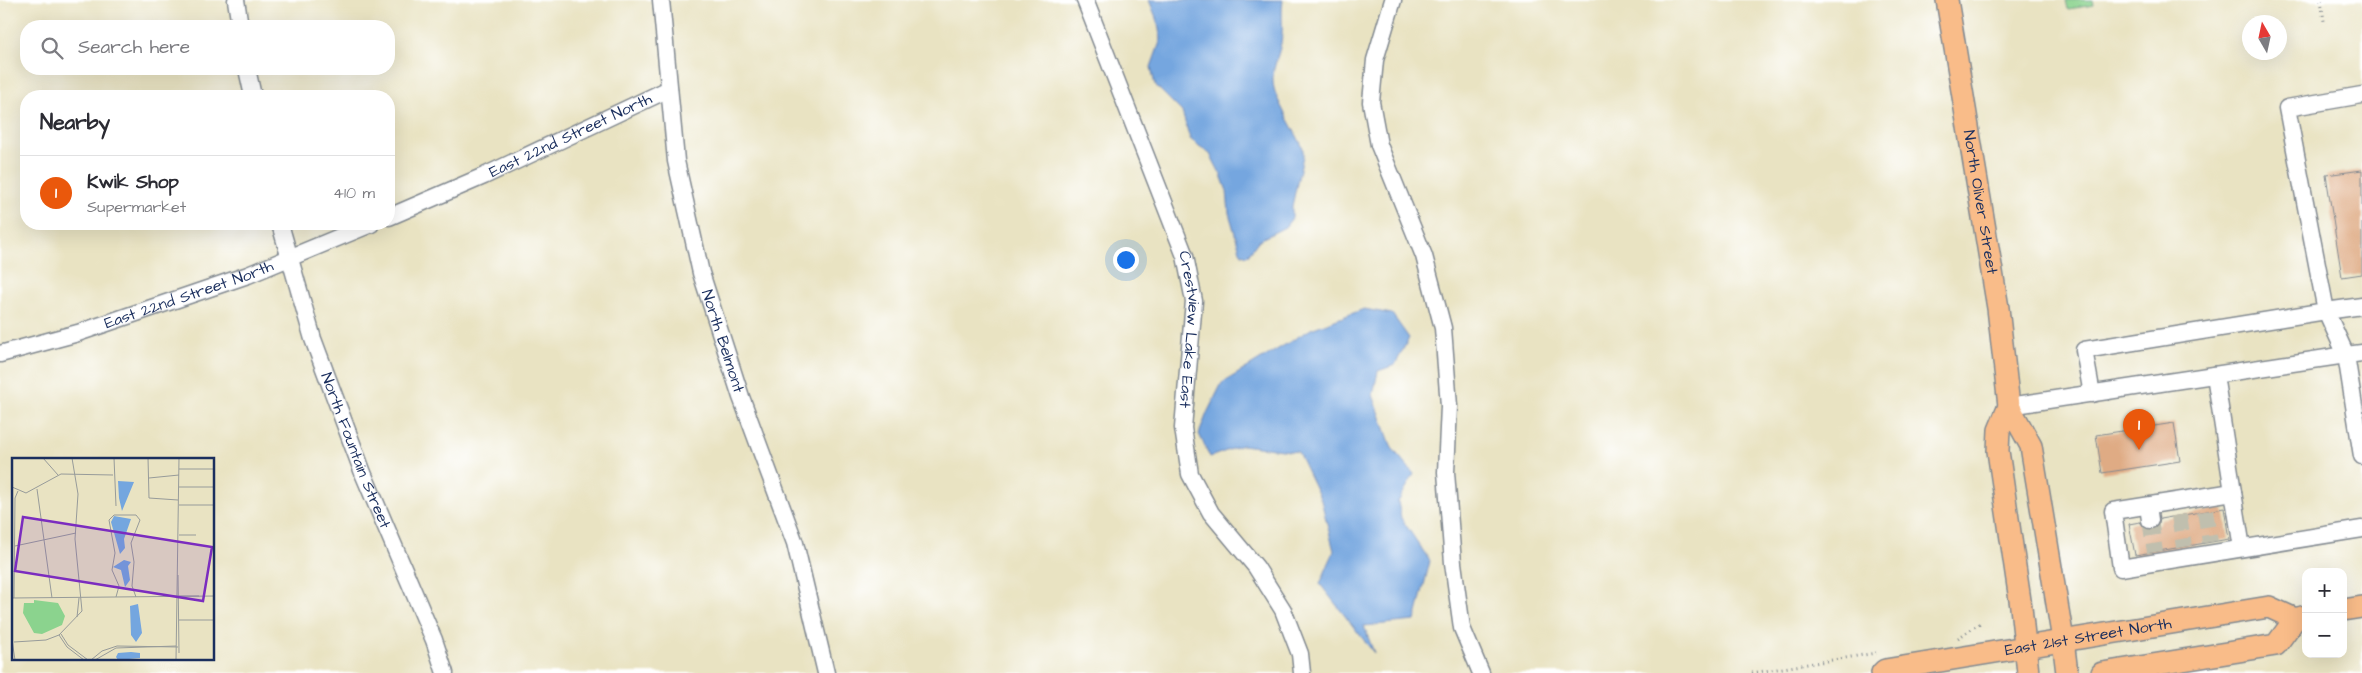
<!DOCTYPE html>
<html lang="en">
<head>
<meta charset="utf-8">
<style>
	body { margin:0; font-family:"Architects Daughter",sans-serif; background:#f7f7f7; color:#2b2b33 }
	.controls { position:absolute; right:15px; bottom:15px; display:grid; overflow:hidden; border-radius:10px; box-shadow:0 5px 20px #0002 }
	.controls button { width:45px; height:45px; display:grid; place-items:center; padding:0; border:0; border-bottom:1px solid #e1e1e2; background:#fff; color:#2b2b33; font:25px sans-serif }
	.compass { position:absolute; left:2242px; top:15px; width:45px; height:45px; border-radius:50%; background:#fff; box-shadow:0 5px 20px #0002; rotate:351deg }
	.you { position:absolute; left:1125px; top:259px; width:18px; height:18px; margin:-12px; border:4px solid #fff; border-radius:50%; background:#1a73e8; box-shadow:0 0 0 8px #1a73e833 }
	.badge { display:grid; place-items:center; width:32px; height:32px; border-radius:50%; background:#ea580c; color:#fff; font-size:16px; font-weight:700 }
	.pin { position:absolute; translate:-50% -41px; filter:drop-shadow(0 1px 2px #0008) }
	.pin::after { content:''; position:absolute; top:26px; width:18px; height:15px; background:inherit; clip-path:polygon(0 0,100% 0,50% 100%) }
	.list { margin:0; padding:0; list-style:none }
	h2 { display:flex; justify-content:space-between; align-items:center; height:65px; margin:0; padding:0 20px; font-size:21px }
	h2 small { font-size:16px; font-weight:400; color:#7c7c81 }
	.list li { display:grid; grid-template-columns:32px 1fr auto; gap:15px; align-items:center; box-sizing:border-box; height:75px; padding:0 20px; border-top:1px solid #e1e1e2 }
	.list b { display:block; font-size:19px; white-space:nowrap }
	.list p { margin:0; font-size:16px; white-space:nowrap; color:#7c7c81 }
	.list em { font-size:16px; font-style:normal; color:#7c7c81 }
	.icon { flex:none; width:28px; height:28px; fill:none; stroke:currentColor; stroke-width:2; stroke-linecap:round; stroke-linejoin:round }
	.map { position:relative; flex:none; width:2362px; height:673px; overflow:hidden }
	.search { position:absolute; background:#fff; box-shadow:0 5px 20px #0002; left:20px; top:20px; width:375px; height:55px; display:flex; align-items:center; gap:12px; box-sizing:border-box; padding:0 18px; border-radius:20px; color:#7c7c81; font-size:19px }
	.panel { position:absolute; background:#fff; box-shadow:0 5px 20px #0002; left:20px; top:90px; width:375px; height:140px; border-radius:20px }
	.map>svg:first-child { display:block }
	.green { fill:#8bd38e; stroke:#538176 }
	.water { fill:#74a6df; stroke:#486a9e }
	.building { fill:#dfab84 }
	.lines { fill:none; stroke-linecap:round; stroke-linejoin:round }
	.minor-tunnel { stroke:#c0bfae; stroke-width:16; stroke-dasharray:16 8; stroke-linecap:butt }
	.minor-casing { stroke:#828990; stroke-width:19 }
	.major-casing { stroke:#828990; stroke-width:24 }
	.path { stroke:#828990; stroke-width:3; stroke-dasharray:1 4; stroke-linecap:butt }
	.minor { stroke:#fff; stroke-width:16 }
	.major { stroke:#f9bc89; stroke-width:21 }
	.labels { text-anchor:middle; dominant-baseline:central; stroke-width:4; stroke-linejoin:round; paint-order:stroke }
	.street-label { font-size:16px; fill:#1b2f5e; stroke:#fff }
	.inset-road { fill:none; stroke:#979b9a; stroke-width:1 }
	.view { fill:#7b2cbf; fill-opacity:0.15; stroke:#7b2cbf; stroke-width:2.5 }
	.inset-edge { fill:none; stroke:#1b2f5e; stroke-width:2.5 }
</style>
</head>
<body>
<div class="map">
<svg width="2362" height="673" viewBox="0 0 2362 673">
	<rect width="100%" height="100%" fill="#fff"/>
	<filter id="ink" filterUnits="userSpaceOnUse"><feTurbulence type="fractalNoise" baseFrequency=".02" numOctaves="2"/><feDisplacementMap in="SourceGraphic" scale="10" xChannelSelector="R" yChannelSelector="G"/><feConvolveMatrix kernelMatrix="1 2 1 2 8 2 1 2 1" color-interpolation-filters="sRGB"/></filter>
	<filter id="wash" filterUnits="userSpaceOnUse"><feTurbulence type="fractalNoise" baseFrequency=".0096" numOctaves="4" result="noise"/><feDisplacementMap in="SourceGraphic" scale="20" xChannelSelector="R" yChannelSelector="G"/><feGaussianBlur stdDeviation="1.12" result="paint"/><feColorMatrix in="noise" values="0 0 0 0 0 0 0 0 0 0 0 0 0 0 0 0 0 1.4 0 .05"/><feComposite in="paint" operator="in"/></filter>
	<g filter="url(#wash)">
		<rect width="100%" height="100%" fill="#e9e3c2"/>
		<polygon class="green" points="2066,0 2093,0 2094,5 2068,9"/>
		<g class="water">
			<path d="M1149,0h134c-2,12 0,23 -1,35 -1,21 -14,35 -7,57 7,19 19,37 28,56v8l-11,50v12l-7,9 -26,13 -12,16 -5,-2 -2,-3 -11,-38 -2,-22 -6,-16 -11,-21 -20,-15 -8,-27 -27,-27 -4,-18 10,-28 -4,-19z"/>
			<polygon points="1364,309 1392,314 1409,338 1395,365 1378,371 1373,395 1392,448 1414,474 1398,502 1401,518 1430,561 1415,621 1364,626 1374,653 1320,584 1334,551 1321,500 1298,452 1242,445 1210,457 1199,434 1207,413 1222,383 1311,329"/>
		</g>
		<g id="blocks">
			<g class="building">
				<polygon points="2362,170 2362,274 2342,277 2326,175"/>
				<polygon points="2174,423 2180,461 2102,473 2096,435"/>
				<polygon points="2224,508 2229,539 2135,555 2129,524 2140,522 2146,529 2152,530 2159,524 2160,519"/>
			</g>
		</g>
	</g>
	<g filter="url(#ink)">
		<use href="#blocks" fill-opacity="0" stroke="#828990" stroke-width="1"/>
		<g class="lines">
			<g class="minor-tunnel">
				<polyline points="2205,511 2210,542"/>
				<polyline points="2179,515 2184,547"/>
				<polyline points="2150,520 2155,552"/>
			</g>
			<defs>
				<g id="minor">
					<polyline points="236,0 240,26"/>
					<path id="s1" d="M661,0l15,161 25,112 40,124 54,146 31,130"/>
					<path id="s2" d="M1085,0l100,256 9,45 -11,127 7,46 21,39 45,54 27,43 17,44 2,19"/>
					<polyline points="1393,0 1375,60 1371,102 1379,145 1424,256 1443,328 1449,406 1446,472 1453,563 1462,628 1481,673"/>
					<polyline points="247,69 253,96"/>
					<path id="s3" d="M389,217l95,-41 185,-87"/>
					<path id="s4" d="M280,224l33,115 50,134 71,167 11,33"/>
					<polyline points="2362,353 2346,355 2362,456"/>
					<path id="s5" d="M0,354l78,-21 170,-58 123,-51"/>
					<polyline points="2215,375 2233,492 2113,511 2121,568 2362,529"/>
					<polyline points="2092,394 2084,350 2326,311 2287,108 2362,95"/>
					<polyline points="2009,406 2346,355 2326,311 2362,306"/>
					<polyline points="2233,492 2242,548"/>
					<polyline points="2148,506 2150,520"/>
				</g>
				<g id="major">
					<path id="s6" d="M1947,0l51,308 11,98 22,40 32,194 4,33"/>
					<polyline points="2009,406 1999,430 1998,451 2021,607 2028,673"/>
					<polyline points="2343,610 2362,607"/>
					<path id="s7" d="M1882,673l3,-3 384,-63 26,12 11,-3"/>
					<polyline points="2102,673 2276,645 2295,619"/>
				</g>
			</defs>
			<use href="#minor" class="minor-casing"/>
			<use href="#major" class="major-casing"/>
			<g class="path">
				<polyline points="2321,0 2324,21"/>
				<polyline points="1958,638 1982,622"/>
				<polyline points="1752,673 1876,653"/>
			</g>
			<use href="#minor" class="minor"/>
			<use href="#major" class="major"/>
		</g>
	</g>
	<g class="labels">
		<g class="street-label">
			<text stroke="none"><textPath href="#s3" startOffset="199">East 22nd Street North</textPath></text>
			<text stroke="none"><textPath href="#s6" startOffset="205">North Oliver Street</textPath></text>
			<text stroke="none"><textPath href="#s5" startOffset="198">East 22nd Street North</textPath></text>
			<text stroke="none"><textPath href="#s2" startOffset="349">Crestview Lake East</textPath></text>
			<text stroke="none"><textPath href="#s1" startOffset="348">North Belmont</textPath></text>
			<text stroke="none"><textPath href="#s4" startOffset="239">North Fountain Street</textPath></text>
			<text stroke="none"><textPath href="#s7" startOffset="210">East 21st Street North</textPath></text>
		</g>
	</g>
	<g transform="translate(12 458)">
		<rect width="202" height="202" fill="#e9e3c2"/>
		<path d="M22,142l24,3 7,13 -3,9 -20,9 -8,-1 -11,-20 1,-10h10z" fill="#8bd38e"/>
		<path d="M106,23l16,1 -12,29 -3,-13zM102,58l17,3 -7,20 1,9 -5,6 -9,-32zM112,102l7,2 -3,4 2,14 -5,7 -4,-17 -8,-3zM126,146l4,29 -6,9 -5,-7 -1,-29zM119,194l9,1v5l-22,2 -2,-3 2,-4z" fill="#74a6df"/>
		<path class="inset-road" d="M31,0l15,17M102,0l2,48M136,0l1,40 29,2M167,11h36M137,20l30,-3M0,29l14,6 35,-19 52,1M167,29h36M25,31l15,109M167,47h36M167,77h17M3,88l61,-13M166,117l1,78M151,138h36M104,139l3,-11 -7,-16 3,-17 -6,-33 5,-5h22l4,5 -9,23 3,19 -2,24 4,11M0,140l203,-2M2,140l1,-100 3,-7M65,159l2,-19M167,162h36M49,176l7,11 20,15M47,177l8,12 17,13M0,182l3,20M2,184l32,-2 13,-5 23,-24 -7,-72 3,-45 -6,-36M79,202l11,-9 15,-5 61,1M83,202l21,-12 60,-2M164,202l3,-202"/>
		<path class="view" d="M11,59l189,30 -9,54 -188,-30z"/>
		<rect width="202" height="202" class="inset-edge"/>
	</g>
</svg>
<div class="controls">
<button>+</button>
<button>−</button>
</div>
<svg class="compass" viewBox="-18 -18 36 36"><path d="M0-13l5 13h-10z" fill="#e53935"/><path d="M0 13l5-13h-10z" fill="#7c7c81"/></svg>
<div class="you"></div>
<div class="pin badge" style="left:2139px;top:450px">1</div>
<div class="search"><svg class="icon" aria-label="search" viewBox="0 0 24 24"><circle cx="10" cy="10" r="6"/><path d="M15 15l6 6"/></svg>Search here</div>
<section class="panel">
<h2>Nearby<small></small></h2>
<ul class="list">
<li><span class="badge">1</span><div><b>Kwik Shop</b><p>Supermarket</p></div><em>410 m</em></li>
</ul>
</section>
</div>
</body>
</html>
